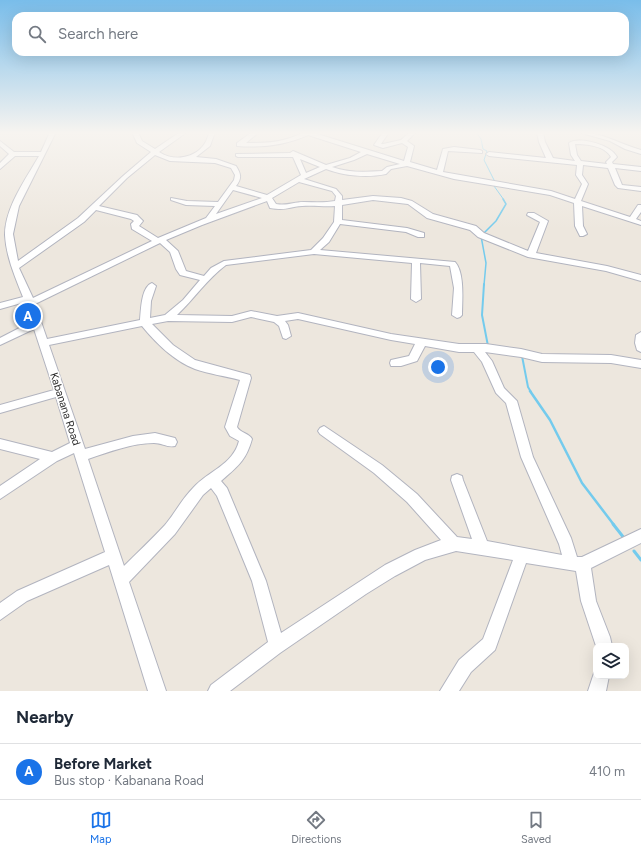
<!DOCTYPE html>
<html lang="en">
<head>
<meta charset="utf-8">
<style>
	body { margin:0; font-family:Figtree,sans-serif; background:#f6f6f7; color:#1f2937 }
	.controls { position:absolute; right:12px; bottom:12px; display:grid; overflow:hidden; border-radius:8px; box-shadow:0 4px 16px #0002 }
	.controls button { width:36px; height:36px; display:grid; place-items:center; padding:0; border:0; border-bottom:1px solid #e0e1e3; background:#fff; color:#1f2937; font:20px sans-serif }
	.you { position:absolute; left:438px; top:367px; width:14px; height:14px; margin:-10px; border:3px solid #fff; border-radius:50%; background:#1a73e8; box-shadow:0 0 0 6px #1a73e833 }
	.badge { display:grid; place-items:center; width:26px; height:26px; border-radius:50%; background:#1a73e8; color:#fff; font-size:13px; font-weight:700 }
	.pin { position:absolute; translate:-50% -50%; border:2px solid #fff; box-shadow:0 1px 4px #0006 }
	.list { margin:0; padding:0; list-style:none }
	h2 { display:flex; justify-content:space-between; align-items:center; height:52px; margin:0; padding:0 16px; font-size:17px }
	h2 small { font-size:13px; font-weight:400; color:#747a83 }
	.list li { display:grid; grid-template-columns:26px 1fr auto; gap:12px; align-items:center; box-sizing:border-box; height:56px; padding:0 16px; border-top:1px solid #e0e1e3 }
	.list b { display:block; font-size:15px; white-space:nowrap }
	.list p { margin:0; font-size:13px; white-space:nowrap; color:#747a83 }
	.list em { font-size:13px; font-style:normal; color:#747a83 }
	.icon { flex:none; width:22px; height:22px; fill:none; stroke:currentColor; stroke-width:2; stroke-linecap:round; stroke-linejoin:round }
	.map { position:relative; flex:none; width:641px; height:691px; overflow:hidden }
	.search { position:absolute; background:#fff; box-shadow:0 4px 16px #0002; left:12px; right:12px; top:12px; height:44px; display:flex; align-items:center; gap:10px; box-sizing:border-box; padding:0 14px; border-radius:12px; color:#747a83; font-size:15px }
	.sheet { height:108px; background:#fff }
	nav { display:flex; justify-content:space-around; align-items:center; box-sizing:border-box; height:56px; border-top:1px solid #e0e1e3; background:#fff; font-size:11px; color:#747a83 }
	nav a { display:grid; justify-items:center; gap:2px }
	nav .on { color:#1a73e8 }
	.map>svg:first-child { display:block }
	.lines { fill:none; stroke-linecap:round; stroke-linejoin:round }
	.stream-far4 { stroke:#74cbed; stroke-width:1 }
	.stream-far3 { stroke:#74cbed; stroke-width:1.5 }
	.stream-far2 { stroke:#74cbed; stroke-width:2 }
	.stream-far1 { stroke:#74cbed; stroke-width:2.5 }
	.stream { stroke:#74cbed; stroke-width:3 }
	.minor-casing { stroke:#b2b4bf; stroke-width:2 }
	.minor { fill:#fff; fill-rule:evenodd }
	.labels { text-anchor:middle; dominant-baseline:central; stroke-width:3; stroke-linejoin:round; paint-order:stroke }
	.street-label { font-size:11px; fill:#2c2c2c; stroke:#fff }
</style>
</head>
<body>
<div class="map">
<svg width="641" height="691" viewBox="0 0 641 691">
	<rect width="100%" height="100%" fill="#ede7de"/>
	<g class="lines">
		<g class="stream-far4">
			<polyline points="476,132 481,139 483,149 487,151 484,160 495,182"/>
			<polyline points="494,186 504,200"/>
		</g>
		<g class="stream-far3">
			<polyline points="483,234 496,221 506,204 503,199"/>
			<polyline points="481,236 486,263 484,285"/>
		</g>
		<g class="stream-far2">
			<polyline points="484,284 482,315 488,346"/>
			<polyline points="522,356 528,387 531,392"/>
		</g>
		<polyline class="stream-far1" points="530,391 550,420 582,483 614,525"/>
		<g class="stream">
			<polyline points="613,524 624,538"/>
			<polyline points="634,551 641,560"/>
		</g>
		<defs>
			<g id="minor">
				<path d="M50,132h6l-37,74 -6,28 5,27 60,-43 45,-42 28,-24 -14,-9 -5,-11h6l4,9 13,8 25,-17h7l-28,20c19,12 46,4 50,-20h6l-5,14 -14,11 20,2 20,7c5,8 6,12 0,20l31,9 34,-20 -8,-18h-55l-2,-1v-2l54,-1 3,-2 33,14 24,-7 11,-6 -53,-17c-22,10 -47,13 -71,11v-3l15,-11h7l-13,11c14,0 28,0 41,-4 10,-3 15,-7 24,-7l93,29 4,-14 -6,-4 -19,5 -9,-3 9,-13h6l-8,12h2l18,-4 9,-8h6l-9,9 7,5 -4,16 27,8 6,-21 11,-2 26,3 2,1v2l-34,-2 -5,21 108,19 24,8 7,-15 -6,-9 1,-10 -88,-9 -3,-2 3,-2 57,6 -7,-16 -2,-10h6l2,10 8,16 22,3 -4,-6 -2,-12c11,-7 42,2 48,14l-5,5 1,2 28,3v4l-26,-3 7,17 19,2v4l-23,-3 -3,-3 -7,-17 -25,-3 -1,10 6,9 -7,17 49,16 8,-12h3v7l-5,7 5,2v4l-59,-19 1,20 4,8 -4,2h-3l-5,-10 -1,-23 -24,-8 -96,-16 -47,-13 -16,3 -5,5c-19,4 -42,2 -60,-5l-22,10 32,10 6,7v4l31,-4 28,2 11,3 21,13 43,12 8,7 44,18 12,-29 -13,-7 1,-2h6l14,8 -12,32 71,13 34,9v6l-35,-10 -78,-14 -50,-20 -8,-7 -43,-12 -19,-14 -35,-4 -31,5v15l65,8 17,5v4h-6l-12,-5 -66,-8 -11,18 -9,8 135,12c10,11 7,39 7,53l-2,2 -3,1 -5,-3 2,-27 -4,-22 -30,-3 1,36 -5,3 -5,-3 1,-36 -98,-9 -88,11c-19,14 -32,34 -49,50l55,1 19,-5 26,5 21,-3 93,21 68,10h27l35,5 21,5 69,1 30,5v8l-30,-5 -69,-1 -21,-5 -36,-5 7,9 12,27 13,13 16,56 38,81 6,19h5l59,-28v14l-50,25 5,33 14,36 2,9h-16l-15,-45 -5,-30 -50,-8 -31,87 -24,22 -12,19h-19l19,-31 24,-21 30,-79 -57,-9 -31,9 -30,16 -29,18 -86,59 -50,38h-22l3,-6 57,-43 -16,-61 -35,-85 -6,-8 -8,7 -28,39 -46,48 37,109h-18l-39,-126 -82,36 -27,19v-17l17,-12 88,-39 -31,-99 -17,8 -57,38v-13l40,-27 -40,-10v-10l52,13 18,-9 -14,-46 -56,16v-8l54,-15 -20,-61 -34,16v-7l31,-16 -6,-20 -25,7v-6l23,-6c-8,-20 -17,-41 -18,-62 0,-28 21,-56 34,-79h-24l-15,13v-6l9,-9 -9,-8v-5l14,11h27zM575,144c12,0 30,2 36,13l-5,5 1,2 -26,-3 -4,-6zM367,154l33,10 -13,3 -5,4c-17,1 -34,2 -50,-4l22,-7zM155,155l15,6 45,2 16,5 4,7 -1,5 -16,22 -31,-1 -16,-3v2l15,5 29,1 -9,12 -48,20 -19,-12 4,-5 -6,-6 -38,-9 28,-28zM300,159l20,8 -14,6zM299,182l33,9 4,5 -1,5c-11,2 -21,1 -31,1 -11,0 -16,4 -28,2l-4,-6zM233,190l29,8 -46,16zM267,201l3,7c17,3 18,-1 32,-2 12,-1 22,1 33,0l-1,16 -11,16 -12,12 -87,11 -13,7 -7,8 -18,-5 -8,-20 -12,-11 36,-15zM96,210l35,9 3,2 -3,3 1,5 20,12 -119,57 -14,-30 65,-46zM160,243l10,9 6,17 4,6 20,5 -17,20 -18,15 -15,3 1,-17 5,-15 -4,-3c-11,4 -11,28 -12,37l-93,19 -12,-35zM251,317l23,5 5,4 4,12 3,1 5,-3 -3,-11 -3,-4 13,-2 93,21 24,4 -6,12 -18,4 -1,3 1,3h10l16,-5 8,-15 34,6h15l8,10 14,31 10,10 15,54 38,87 3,11 -75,-14 -24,-61 -1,-4 -5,-2 -5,2 -1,4 21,59 -15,-2 -40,-43 -35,-29 -58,-39 -4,2 -2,3 2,3 54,39 33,29 34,38 -26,10 -30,15 -104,68 -15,-52 -39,-93 -6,-7c16,-14 25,-20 31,-42 -3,-6 -12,-6 -15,-12l14,-49 -1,-3 -55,-15 -22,-15 -21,-21 16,-3 64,1zM142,326c14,17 32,35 53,43 14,5 30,7 45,11l-15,47 5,9 9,5c-6,24 -31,30 -46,47 -11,11 -18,25 -28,37 -13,14 -28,28 -41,41l-36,-107c21,-7 44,-16 66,-16 8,0 14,5 21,3l2,-4 -2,-4 -20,-5 -22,3 -48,13 -36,-104z"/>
				<path d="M578,132c23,0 42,12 63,18v4l-16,-5 -15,-8z"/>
				<polygon points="641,332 641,352 637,350 635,343 636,335"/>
				<polygon points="595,670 596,676 609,676 606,691 588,691"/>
			</g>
		</defs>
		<use href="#minor" class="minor-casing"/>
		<use href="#minor" class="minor"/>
	</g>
	<linearGradient id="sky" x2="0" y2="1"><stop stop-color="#79bdea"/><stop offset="0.58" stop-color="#f7f4f0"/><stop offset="1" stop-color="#f7f4f0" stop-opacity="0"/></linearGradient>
	<rect width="641" height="229" fill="url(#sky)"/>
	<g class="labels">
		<g class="street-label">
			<text transform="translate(65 409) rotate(72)">Kabanana Road</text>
		</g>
	</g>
</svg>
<div class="controls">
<button><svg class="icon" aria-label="layers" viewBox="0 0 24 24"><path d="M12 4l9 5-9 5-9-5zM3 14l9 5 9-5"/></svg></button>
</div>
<div class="you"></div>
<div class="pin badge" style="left:28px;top:316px">A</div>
<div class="search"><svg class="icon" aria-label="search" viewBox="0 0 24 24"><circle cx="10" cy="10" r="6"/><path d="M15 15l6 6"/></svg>Search here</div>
</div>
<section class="sheet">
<h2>Nearby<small></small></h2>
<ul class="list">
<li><span class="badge">A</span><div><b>Before Market</b><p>Bus stop · Kabanana Road</p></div><em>410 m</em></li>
</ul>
</section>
<nav>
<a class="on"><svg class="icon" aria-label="map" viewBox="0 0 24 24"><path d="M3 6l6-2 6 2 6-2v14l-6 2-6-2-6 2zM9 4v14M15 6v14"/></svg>Map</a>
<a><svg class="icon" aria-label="directions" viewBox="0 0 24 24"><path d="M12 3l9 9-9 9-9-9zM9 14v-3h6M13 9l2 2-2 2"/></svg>Directions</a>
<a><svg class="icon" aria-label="saved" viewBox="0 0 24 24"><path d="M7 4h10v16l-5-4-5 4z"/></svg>Saved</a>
</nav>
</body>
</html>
